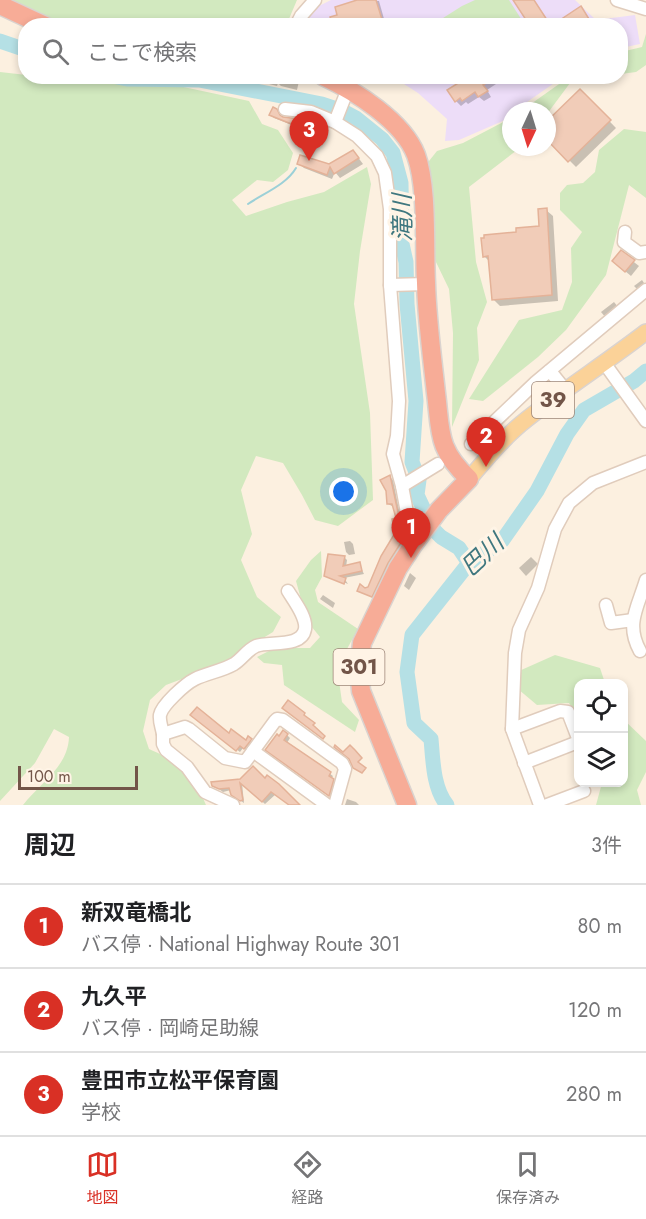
<!DOCTYPE html>
<html lang="ja">
<head>
<meta charset="utf-8">
<style>
	body { margin:0; font-family:Jost,"Noto Sans JP",sans-serif; background:#f2f2f2; color:#202124 }
	.controls { position:absolute; right:18px; bottom:18px; display:grid; overflow:hidden; border-radius:12px; box-shadow:0 3px 9px #0003 }
	.controls button { width:54px; height:54px; display:grid; place-items:center; padding:0; border:0; border-bottom:2px solid #e0e0e0; background:#fff; color:#202124; font:30px sans-serif }
	.compass { position:absolute; left:502px; top:102px; width:54px; height:54px; border-radius:50%; background:#fff; box-shadow:0 3px 9px #0003; rotate:184deg }
	.scale { position:absolute; left:18px; bottom:15px; width:120px; box-sizing:border-box; padding-left:6px; border:3px solid #725548; border-top:0; font-size:16px; line-height:21px; white-space:nowrap; color:#725548; -webkit-text-stroke:4px #fff4e6; paint-order:stroke }
	.you { position:absolute; left:344px; top:492px; width:21px; height:21px; margin:-15px; border:4px solid #fff; border-radius:50%; background:#1a73e8; box-shadow:0 0 0 9px #1a73e833 }
	.badge { display:grid; place-items:center; width:39px; height:39px; border-radius:50%; background:#d93025; color:#fff; font-size:20px; font-weight:700 }
	.pin { position:absolute; translate:-50% -50px; filter:drop-shadow(0 2px 3px #0008) }
	.pin::after { content:''; position:absolute; top:32px; width:21px; height:18px; background:inherit; clip-path:polygon(0 0,100% 0,50% 100%) }
	.list { margin:0; padding:0; list-style:none }
	h2 { display:flex; justify-content:space-between; align-items:center; height:78px; margin:0; padding:0 24px; font-size:26px }
	h2 small { font-size:20px; font-weight:400; color:#757577 }
	.list li { display:grid; grid-template-columns:39px 1fr auto; gap:18px; align-items:center; box-sizing:border-box; height:84px; padding:0 24px; border-top:2px solid #e0e0e0 }
	.list b { display:block; font-size:22px; white-space:nowrap }
	.list p { margin:0; font-size:20px; white-space:nowrap; color:#757577 }
	.list em { font-size:20px; font-style:normal; color:#757577 }
	.icon { flex:none; width:33px; height:33px; fill:none; stroke:currentColor; stroke-width:2; stroke-linecap:round; stroke-linejoin:round }
	.map { position:relative; flex:none; width:646px; height:805px; overflow:hidden }
	.search { position:absolute; background:#fff; box-shadow:0 3px 9px #0003; left:18px; right:18px; top:18px; height:66px; display:flex; align-items:center; gap:15px; box-sizing:border-box; padding:0 21px; border-radius:24px; color:#757577; font-size:22px }
	.sheet { height:330px; background:#fff }
	nav { display:flex; justify-content:space-around; align-items:center; box-sizing:border-box; height:84px; border-top:2px solid #e0e0e0; background:#fff; font-size:16px; color:#757577 }
	nav a { display:grid; justify-items:center; gap:3px }
	nav .on { color:#d93025 }
	.map>svg:first-child { display:block }
	.education { fill:#edddf8 }
	.green { fill:#d2e9bf }
	.shadow { fill:#0003 }
	.lines { fill:none; stroke-linecap:round; stroke-linejoin:round }
	.stream { stroke:#9cd0d7; stroke-width:2 }
	.river { stroke:#b5e0e5; stroke-width:15 }
	.building { fill:#f1ccb8; stroke:#e4b298; stroke-width:1.5 }
	.minor-casing { stroke:#e0ccbc; stroke-width:15 }
	.major-casing { stroke:#dad3cf; stroke-width:18 }
	.highway-casing { stroke:#dad3cf; stroke-width:21 }
	.minor { stroke:#fff; stroke-width:12 }
	.major { stroke:#fbd298; stroke-width:15 }
	.highway { stroke:#f7ac97; stroke-width:18 }
	.labels { text-anchor:middle; dominant-baseline:central; stroke-width:6; stroke-linejoin:round; paint-order:stroke }
	.shield { fill:#fff4e6; stroke:#9c8577; stroke-width:1.5 }
	.shield-label { font-size:21px; font-weight:bold; fill:#725548 }
	.water-label { font-size:24px; font-style:italic; fill:#3f777f; stroke:#fff4e6 }
</style>
</head>
<body>
<div class="map">
<svg width="646" height="805" viewBox="0 0 646 805">
	<rect width="100%" height="100%" fill="#fcf0e0"/>
	<g class="education">
		<polygon points="331,0 575,0 596,20 635,15 640,44 621,48 620,26 301,26 316,3 319,6"/>
		<polygon points="393,77 563,77 514,111 511,111 511,114 505,120 459,140 445,141 447,119 418,93"/>
	</g>
	<g class="green">
		<polygon points="0,0 297,0 286,26 57,25"/>
		<polygon points="475,0 509,0 525,25 432,25 462,6"/>
		<polygon points="646,34 646,65 636,72 621,74 621,52 642,47"/>
		<path d="M0,72l97,11 82,3 70,15 13,23 16,6 15,23 -5,17 -15,12 -16,-2 -25,20 14,16 41,-14 37,-10 43,-25 4,17 -11,67 -6,53 16,109 3,87 -35,26 -23,-6 -13,-25 -19,-32 -27,-7 -15,34 11,44 -11,26 16,37 24,20 -8,15 -54,33 -53,20 -16,15 -7,31 6,18c32,14 44,23 57,56h-183c17,-22 45,-38 46,-68l-15,-8 -19,34 -35,38z"/>
		<polygon points="569,77 607,77 570,83 547,114 547,111 521,111"/>
		<polygon points="511,118 511,147 521,147 469,187 476,262 487,302 477,328 479,360 452,427 453,333 449,289 435,260 431,237 429,161 437,151 463,143"/>
		<polygon points="624,129 646,132 646,198 629,185 606,275 566,330 538,357 483,401 469,399 519,320 562,310 572,282 571,248 582,232 560,210 560,193 567,185 583,183 595,172 599,150"/>
		<polygon points="321,551 322,577 315,590 318,602 358,629 337,667 342,702 359,720 355,732 284,685 282,665 264,663 257,657 275,648 310,648 320,637 307,621 296,581 311,560"/>
		<polygon points="555,655 600,668 605,683 578,684 578,717 569,703 537,705 518,689 519,671"/>
		<polygon points="624,720 646,741 646,772 637,790 641,805 596,805 602,783 624,782"/>
	</g>
	<g class="shadow">
		<polygon points="362,0 379,1 386,26 334,26"/>
		<polygon points="581,8 593,24 590,26 554,26"/>
		<polygon points="279,76 296,79 299,81 297,90 281,86 278,83 277,86 265,83 262,80 263,77 275,80 278,83"/>
		<polygon points="478,76 508,76 487,90 491,97 484,101 479,97 468,104 466,102 461,106 456,101 465,85"/>
		<polygon points="580,91 616,128 576,167 547,138 547,123"/>
		<polygon points="276,110 283,119 308,121 310,124 307,131 274,118 271,115"/>
		<polygon points="357,156 363,164 340,178 335,172 332,179 304,168 299,163 329,166"/>
		<polygon points="546,210 553,216 558,301 500,306 493,299 490,262 484,256 518,234 541,228"/>
		<polygon points="621,252 639,266 631,276 619,266"/>
		<polygon points="642,280 646,286 639,291 634,286"/>
		<polygon points="614,302 618,307 606,318 601,312"/>
		<polygon points="390,477 393,480 405,539 399,540 405,545 375,599 359,590 369,588 397,533 397,519 394,507 388,504"/>
		<polygon points="350,541 353,544 355,554 349,555 346,552 344,542"/>
		<polygon points="344,557 347,560 346,567 359,564 364,574 344,578 348,584 326,575"/>
		<polygon points="531,557 538,564 526,576 519,568"/>
		<polygon points="410,573 416,578 409,590 404,586"/>
		<polygon points="323,595 335,603 333,608 320,599"/>
		<polygon points="195,717 229,735 246,742 248,739 253,743 248,751 243,748 240,752"/>
		<polygon points="284,732 290,738 287,743 333,776 331,779 336,783 332,797 270,753"/>
		<polygon points="253,768 298,805 290,805 276,794 265,804 242,783 244,803 235,797 231,790 223,792 213,785 240,781"/>
		<polygon points="347,799 356,802 359,805 345,805"/>
	</g>
	<g class="lines">
		<path class="stream" d="M248,204c16,-11 38,-19 48,-36"/>
		<g class="river">
			<polyline points="0,41 26,50"/>
			<polyline points="75,76 79,76"/>
			<polyline points="112,76 127,79 199,80 322,104 343,111 356,118 382,139 393,153 401,183 402,244 406,262 407,304 416,401 412,462 419,480 417,495 433,529 441,537 459,548 469,563"/>
			<path d="M447,805c-14,-17 -14,-45 -16,-66l-17,-16 -7,-51 5,-37 57,-72 33,-22 35,-50 30,-57 17,-24 50,-29 12,-10"/>
		</g>
	</g>
	<g class="building">
		<polygon points="357,0 376,0 384,26 333,26 330,17 337,15 335,7"/>
		<polygon points="513,0 534,0 551,26 530,26"/>
		<polygon points="581,6 589,19 578,26 551,26"/>
		<polygon points="476,76 497,76 483,85 488,91 478,97 475,92 462,101 460,98 455,102 447,90 463,80 465,83"/>
		<polygon points="580,89 611,120 568,162 547,140 547,121"/>
		<polygon points="273,107 277,109 280,115 283,117 308,120 304,129 269,115"/>
		<polygon points="353,150 359,158 334,174 330,167 327,175 297,164 300,155 329,164"/>
		<polygon points="547,208 552,295 492,300 488,256 483,257 481,238 484,238 484,235 516,232 516,228 539,226 538,209"/>
		<polygon points="621,250 635,260 625,272 612,261"/>
		<polygon points="390,475 403,536 396,537 402,541 388,563 372,597 357,591 360,584 365,588 368,587 381,556 395,533 392,519 396,518 392,504 387,504 386,491 380,480"/>
		<polygon points="328,554 345,556 343,566 360,562 362,571 340,576 346,578 344,584 324,576"/>
		<polygon points="288,700 305,713 304,715 315,723 313,725 325,736 323,739 282,708"/>
		<polygon points="197,707 229,733 231,729 246,740 248,736 252,739 244,749 240,746 236,751 190,715"/>
		<polygon points="283,730 288,734 284,740 331,772 329,776 334,779 329,796 265,750 277,734 279,736"/>
		<polygon points="335,745 343,752 350,745 355,750 362,758 358,762 366,768 362,773 353,768 349,759 334,747"/>
		<polygon points="253,766 265,778 267,775 279,784 300,805 289,805 271,792 262,802 240,783 243,800 240,801 231,795 229,788 219,789 212,786 211,782 240,779"/>
	</g>
	<g class="lines">
		<defs>
			<g id="minor">
				<polyline points="617,0 646,9"/>
				<polyline points="296,26 301,16 315,0"/>
				<polyline points="285,109 311,112 335,122 357,136 377,156 385,173 390,209 390,285 399,401 397,436 393,454 402,486 413,545"/>
				<polyline points="335,122 353,76"/>
				<polyline points="625,232 624,242 639,253 646,252"/>
				<polyline points="390,285 426,284"/>
				<polyline points="605,364 646,421"/>
				<polyline points="550,371 566,391"/>
				<polyline points="471,444 536,382 646,290"/>
				<polyline points="402,486 438,464"/>
				<polyline points="606,605 611,623 633,620"/>
				<path d="M640,651c-15,-27 -2,-44 6,-71"/>
				<polyline points="512,729 560,711 568,712 578,738"/>
				<path d="M163,734c-1,-6 -4,-13 -3,-19 2,-10 25,-31 35,-36 12,-6 27,-8 39,-15 8,-5 13,-14 22,-18 13,-5 46,2 49,-17 2,-12 -11,-28 -17,-38"/>
				<polyline points="253,751 327,805"/>
				<polyline points="524,763 578,742"/>
				<polyline points="233,805 205,792 187,767 166,750 163,744 163,734 185,727 189,729 225,758 245,762 275,721 277,719 283,720 342,763 345,769 335,805"/>
				<polyline points="540,805 512,729 515,653 519,630 538,588 555,529 569,503 593,483 646,462"/>
				<polyline points="547,805 584,791"/>
			</g>
			<path id="major" d="M469,479c18,-21 36,-43 58,-60 38,-30 80,-57 119,-87"/>
			<g id="highway">
				<polyline points="0,5 45,26"/>
				<path d="M323,76c32,15 80,45 93,79 12,33 8,92 10,128 1,37 6,73 10,110 5,40 1,56 33,86l-30,31 -26,35 -15,23 -36,75 -3,26 2,22 46,114"/>
			</g>
		</defs>
		<use href="#minor" class="minor-casing"/>
		<use href="#major" class="major-casing"/>
		<use href="#highway" class="highway-casing"/>
		<use href="#minor" class="minor"/>
		<use href="#major" class="major"/>
		<use href="#highway" class="highway"/>
	</g>
	<g class="labels">
		<g class="shield">
			<rect x="532" y="382" width="42" height="36" rx="4.5"/>
			<rect x="333.5" y="649" width="51" height="36" rx="4.5"/>
		</g>
		<g class="shield-label">
			<text x="553" y="400">39</text>
			<text x="359" y="667">301</text>
		</g>
		<g class="water-label">
			<text transform="translate(402 218) rotate(-91)">滝川</text>
			<text transform="translate(482 555) rotate(-43)">巴川</text>
		</g>
	</g>
</svg>
<div class="controls">
<button><svg class="icon" aria-label="locate" viewBox="0 0 24 24"><circle cx="12" cy="12" r="6"/><path d="M12 2v4M12 18v4M2 12h4M18 12h4"/></svg></button>
<button><svg class="icon" aria-label="layers" viewBox="0 0 24 24"><path d="M12 4l9 5-9 5-9-5zM3 14l9 5 9-5"/></svg></button>
</div>
<svg class="compass" viewBox="-18 -18 36 36"><path d="M0-13l5 13h-10z" fill="#e53935"/><path d="M0 13l5-13h-10z" fill="#757577"/></svg>
<div class="scale">100 m</div>
<div class="you"></div>
<div class="pin badge" style="left:411px;top:558px">1</div>
<div class="pin badge" style="left:486px;top:467px">2</div>
<div class="pin badge" style="left:309px;top:161px">3</div>
<div class="search"><svg class="icon" aria-label="search" viewBox="0 0 24 24"><circle cx="10" cy="10" r="6"/><path d="M15 15l6 6"/></svg>ここで検索</div>
</div>
<section class="sheet">
<h2>周辺<small>3件</small></h2>
<ul class="list">
<li><span class="badge">1</span><div><b>新双竜橋北</b><p>バス停 · National Highway Route 301</p></div><em>80 m</em></li>
<li><span class="badge">2</span><div><b>九久平</b><p>バス停 · 岡崎足助線</p></div><em>120 m</em></li>
<li><span class="badge">3</span><div><b>豊田市立松平保育園</b><p>学校</p></div><em>280 m</em></li>
</ul>
</section>
<nav>
<a class="on"><svg class="icon" aria-label="map" viewBox="0 0 24 24"><path d="M3 6l6-2 6 2 6-2v14l-6 2-6-2-6 2zM9 4v14M15 6v14"/></svg>地図</a>
<a><svg class="icon" aria-label="directions" viewBox="0 0 24 24"><path d="M12 3l9 9-9 9-9-9zM9 14v-3h6M13 9l2 2-2 2"/></svg>経路</a>
<a><svg class="icon" aria-label="saved" viewBox="0 0 24 24"><path d="M7 4h10v16l-5-4-5 4z"/></svg>保存済み</a>
</nav>
</body>
</html>
